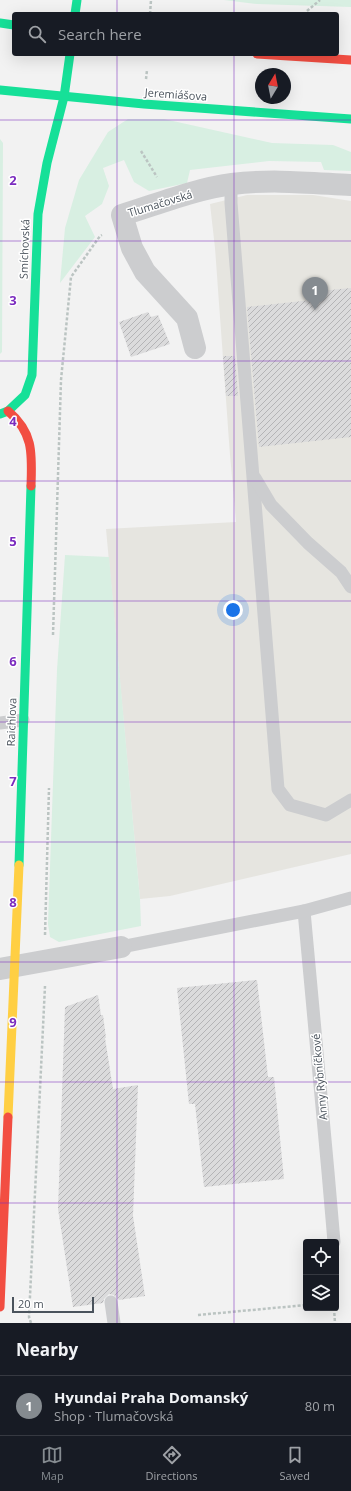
<!DOCTYPE html>
<html lang="en">
<head>
<meta charset="utf-8">
<style>
	body { margin:0; font-family:"Open Sans",sans-serif; background:#20242c; color:#f1f3f6 }
	.controls { position:absolute; right:12px; bottom:12px; display:grid; overflow:hidden; border-radius:4px; box-shadow:0 4px 16px #0002 }
	.controls button { width:36px; height:36px; display:grid; place-items:center; padding:0; border:0; border-bottom:1px solid #363941; background:#171b24; color:#f1f3f6; font:20px sans-serif }
	.compass { position:absolute; left:255px; top:68px; width:36px; height:36px; border-radius:50%; background:#171b24; box-shadow:0 4px 16px #0002; rotate:10deg }
	.scale { position:absolute; left:12px; bottom:10px; width:82px; box-sizing:border-box; padding-left:4px; border:2px solid #4a535c; border-top:0; font-size:11px; line-height:14px; white-space:nowrap; color:#4a535c; -webkit-text-stroke:3px #fff; paint-order:stroke }
	.you { position:absolute; left:233px; top:610px; width:14px; height:14px; margin:-10px; border:3px solid #fff; border-radius:50%; background:#1a73e8; box-shadow:0 0 0 6px #1a73e833 }
	.badge { display:grid; place-items:center; width:26px; height:26px; border-radius:50%; background:#858b90; color:#fff; font-size:13px; font-weight:700 }
	.pin { position:absolute; translate:-50% -33px; filter:drop-shadow(0 1px 2px #0008) }
	.pin::after { content:''; position:absolute; top:21px; width:14px; height:12px; background:inherit; clip-path:polygon(0 0,100% 0,50% 100%) }
	.list { margin:0; padding:0; list-style:none }
	h2 { display:flex; justify-content:space-between; align-items:center; height:52px; margin:0; padding:0 16px; font-size:17px }
	h2 small { font-size:13px; font-weight:400; color:#9ea1a6 }
	.list li { display:grid; grid-template-columns:26px 1fr auto; gap:12px; align-items:center; box-sizing:border-box; height:60px; padding:0 16px; border-top:1px solid #363941 }
	.list b { display:block; font-size:15px; white-space:nowrap }
	.list p { margin:0; font-size:13px; white-space:nowrap; color:#9ea1a6 }
	.list em { font-size:13px; font-style:normal; color:#9ea1a6 }
	.icon { flex:none; width:22px; height:22px; fill:none; stroke:currentColor; stroke-width:2; stroke-linecap:round; stroke-linejoin:round }
	.map { position:relative; flex:none; width:351px; height:1323px; overflow:hidden }
	.search { position:absolute; background:#171b24; box-shadow:0 4px 16px #0002; left:12px; right:12px; top:12px; height:44px; display:flex; align-items:center; gap:10px; box-sizing:border-box; padding:0 14px; border-radius:4px; color:#9ea1a6; font-size:15px }
	.sheet { height:112px; background:#171b24 }
	nav { display:flex; justify-content:space-around; align-items:center; box-sizing:border-box; height:56px; border-top:1px solid #363941; background:#171b24; font-size:11px; color:#9ea1a6 }
	nav a { display:grid; justify-items:center; gap:2px }
	nav .on { color:#858b90 }
	.map>svg:first-child { display:block }
	.commercial { fill:#e6e5e0 }
	.green { fill:#d8efe2 }
	.building { fill:url(#building-hatch) }
	.lines { fill:none; stroke-linecap:round; stroke-linejoin:round }
	.path { stroke:#bbc4c2; stroke-width:2.5; stroke-dasharray:3 2; stroke-linecap:butt }
	.lane { stroke:#cccdcf; stroke-width:13 }
	.street { stroke:#cccdcf; stroke-width:22 }
	.fast { stroke:#16e098; stroke-width:9 }
	.slow { stroke:#ffcf43; stroke-width:9 }
	.jam { stroke:#f24e42; stroke-width:9 }
	.grid { fill:none; stroke:#7b2cbf; stroke-width:1; stroke-opacity:0.55 }
	.labels { text-anchor:middle; dominant-baseline:central; stroke-width:3; stroke-linejoin:round; paint-order:stroke }
	.street-label { font-size:11px; fill:#4a535c; stroke:#fff }
	.grid-label { font-size:13px; text-anchor:middle; font-weight:bold; fill:#7b2cbf; stroke:#fff; stroke-width:3; stroke-linejoin:round; paint-order:stroke }
</style>
</head>
<body>
<div class="map">
<svg width="351" height="1323" viewBox="0 0 351 1323">
	<defs>
		<pattern id="building-hatch" width="6" height="6" patternUnits="userSpaceOnUse"><rect width="6" height="6" fill="#dbdbdc"/><path d="M-1 1l2-2M0 6l6-6M5 7l2-2" fill="none" stroke="#b4b4b6"/></pattern>
	</defs>
	<rect width="100%" height="100%" fill="#f2f2f2"/>
	<polygon class="commercial" points="247,195 313,195 351,201 351,854 170,896 140,899 106,529 236,522 230,455 215,248 210,204"/>
	<g class="green">
		<polygon points="224,0 351,0 351,7 257,4"/>
		<polygon points="128,119 164,119 272,143 333,145 351,152 351,171 324,170 321,162 269,161 190,170 187,183 149,191 134,182 124,160 103,168 109,186 102,204 85,216 95,237 60,283 65,228 79,180 108,132"/>
		<polygon points="0,139 3,143 2,352 0,354"/>
		<polygon points="65,555 109,557 140,899 141,926 59,942 50,937 48,924 57,670"/>
	</g>
	<g class="building">
		<polygon points="351,288 351,437 259,447 247,307 321,299 320,291"/>
		<polygon points="148,312 151,317 158,315 170,344 131,357 119,322"/>
		<polygon points="223,356 235,356 238,396 226,396"/>
		<polygon points="257,980 268,1077 274,1077 284,1179 204,1187 195,1104 189,1104 177,988"/>
		<polygon points="98,995 101,1015 103,1015 106,1038 105,1038 113,1089 138,1085 133,1216 145,1296 119,1300 114,1295 109,1294 104,1299 103,1303 73,1307 58,1209 65,1007"/>
	</g>
	<g class="lines">
		<g class="path">
			<polyline points="307,11 320,0"/>
			<polyline points="150,14 151,0"/>
			<polyline points="146,79 147,70"/>
			<polyline points="141,151 157,177"/>
			<polyline points="53,635 61,380 71,277 100,236 102,235"/>
			<polyline points="45,935 49,788"/>
			<polyline points="334,1308 335,1323"/>
			<polyline points="198,1315 306,1305"/>
			<polyline points="31,1323 29,1317 45,986"/>
		</g>
		<g class="lane">
			<polyline points="231,185 231,203 278,789 290,805 326,815 351,800"/>
			<polyline points="255,478 271,505 308,543 341,572 351,587"/>
			<polyline points="0,723 23,720"/>
			<polyline points="304,911 328,1172 334,1242"/>
			<polyline points="121,947 304,911 351,898"/>
			<polyline points="111,1302 114,1323"/>
		</g>
		<g class="street">
			<path d="M195,348l-8,-30 -42,-46 -13,-24 -10,-33c36,-11 73,-26 110,-31 40,-5 79,-1 119,1"/>
			<polyline points="0,969 121,947"/>
		</g>
		<g class="fast">
			<polyline points="75,14 77,0"/>
			<polyline points="0,23 14,25"/>
			<polyline points="0,90 144,104 351,119"/>
			<polyline points="0,414 8,411 25,395 32,375 38,214 47,163 64,97 70,54"/>
			<polyline points="19,865 31,486"/>
		</g>
		<polyline class="slow" points="8,1117 19,865"/>
		<g class="jam">
			<polyline points="257,54 351,60"/>
			<path d="M8,411c26,22 24,43 23,75"/>
			<polyline points="0,1307 8,1117"/>
		</g>
	</g>
	<path class="grid" d="M117,0v14M234,0v14M117,54v1269M234,54v1269M0,120h351M0,241h351M0,361h351M0,481h351M0,601h351M0,722h351M0,842h351M0,962h351M0,1082h351M0,1203h351"/>
	<g class="labels">
		<g class="street-label">
			<text transform="translate(176 94) rotate(4)">Jeremiášova</text>
			<text transform="translate(160 203) rotate(-17)">Tlumačovská</text>
			<text transform="translate(24 249) rotate(-88)">Smíchovská</text>
			<text transform="translate(11 722) rotate(-88)">Raichlova</text>
			<text transform="translate(319 1077) rotate(-95)">Anny Rybníčkové</text>
		</g>
	</g>
	<g class="grid-label">
		<text x="13" y="185">2</text>
		<text x="13" y="305">3</text>
		<text x="13" y="426">4</text>
		<text x="13" y="546">5</text>
		<text x="13" y="666">6</text>
		<text x="13" y="786">7</text>
		<text x="13" y="907">8</text>
		<text x="13" y="1027">9</text>
	</g>
</svg>
<div class="controls">
<button><svg class="icon" aria-label="locate" viewBox="0 0 24 24"><circle cx="12" cy="12" r="6"/><path d="M12 2v4M12 18v4M2 12h4M18 12h4"/></svg></button>
<button><svg class="icon" aria-label="layers" viewBox="0 0 24 24"><path d="M12 4l9 5-9 5-9-5zM3 14l9 5 9-5"/></svg></button>
</div>
<svg class="compass" viewBox="-18 -18 36 36"><path d="M0-13l5 13h-10z" fill="#e53935"/><path d="M0 13l5-13h-10z" fill="#9ea1a6"/></svg>
<div class="scale">20 m</div>
<div class="you"></div>
<div class="pin badge" style="left:315px;top:310px">1</div>
<div class="search"><svg class="icon" aria-label="search" viewBox="0 0 24 24"><circle cx="10" cy="10" r="6"/><path d="M15 15l6 6"/></svg>Search here</div>
</div>
<section class="sheet">
<h2>Nearby<small></small></h2>
<ul class="list">
<li><span class="badge">1</span><div><b>Hyundai Praha Domanský</b><p>Shop · Tlumačovská</p></div><em>80 m</em></li>
</ul>
</section>
<nav>
<a class="on"><svg class="icon" aria-label="map" viewBox="0 0 24 24"><path d="M3 6l6-2 6 2 6-2v14l-6 2-6-2-6 2zM9 4v14M15 6v14"/></svg>Map</a>
<a><svg class="icon" aria-label="directions" viewBox="0 0 24 24"><path d="M12 3l9 9-9 9-9-9zM9 14v-3h6M13 9l2 2-2 2"/></svg>Directions</a>
<a><svg class="icon" aria-label="saved" viewBox="0 0 24 24"><path d="M7 4h10v16l-5-4-5 4z"/></svg>Saved</a>
</nav>
</body>
</html>
